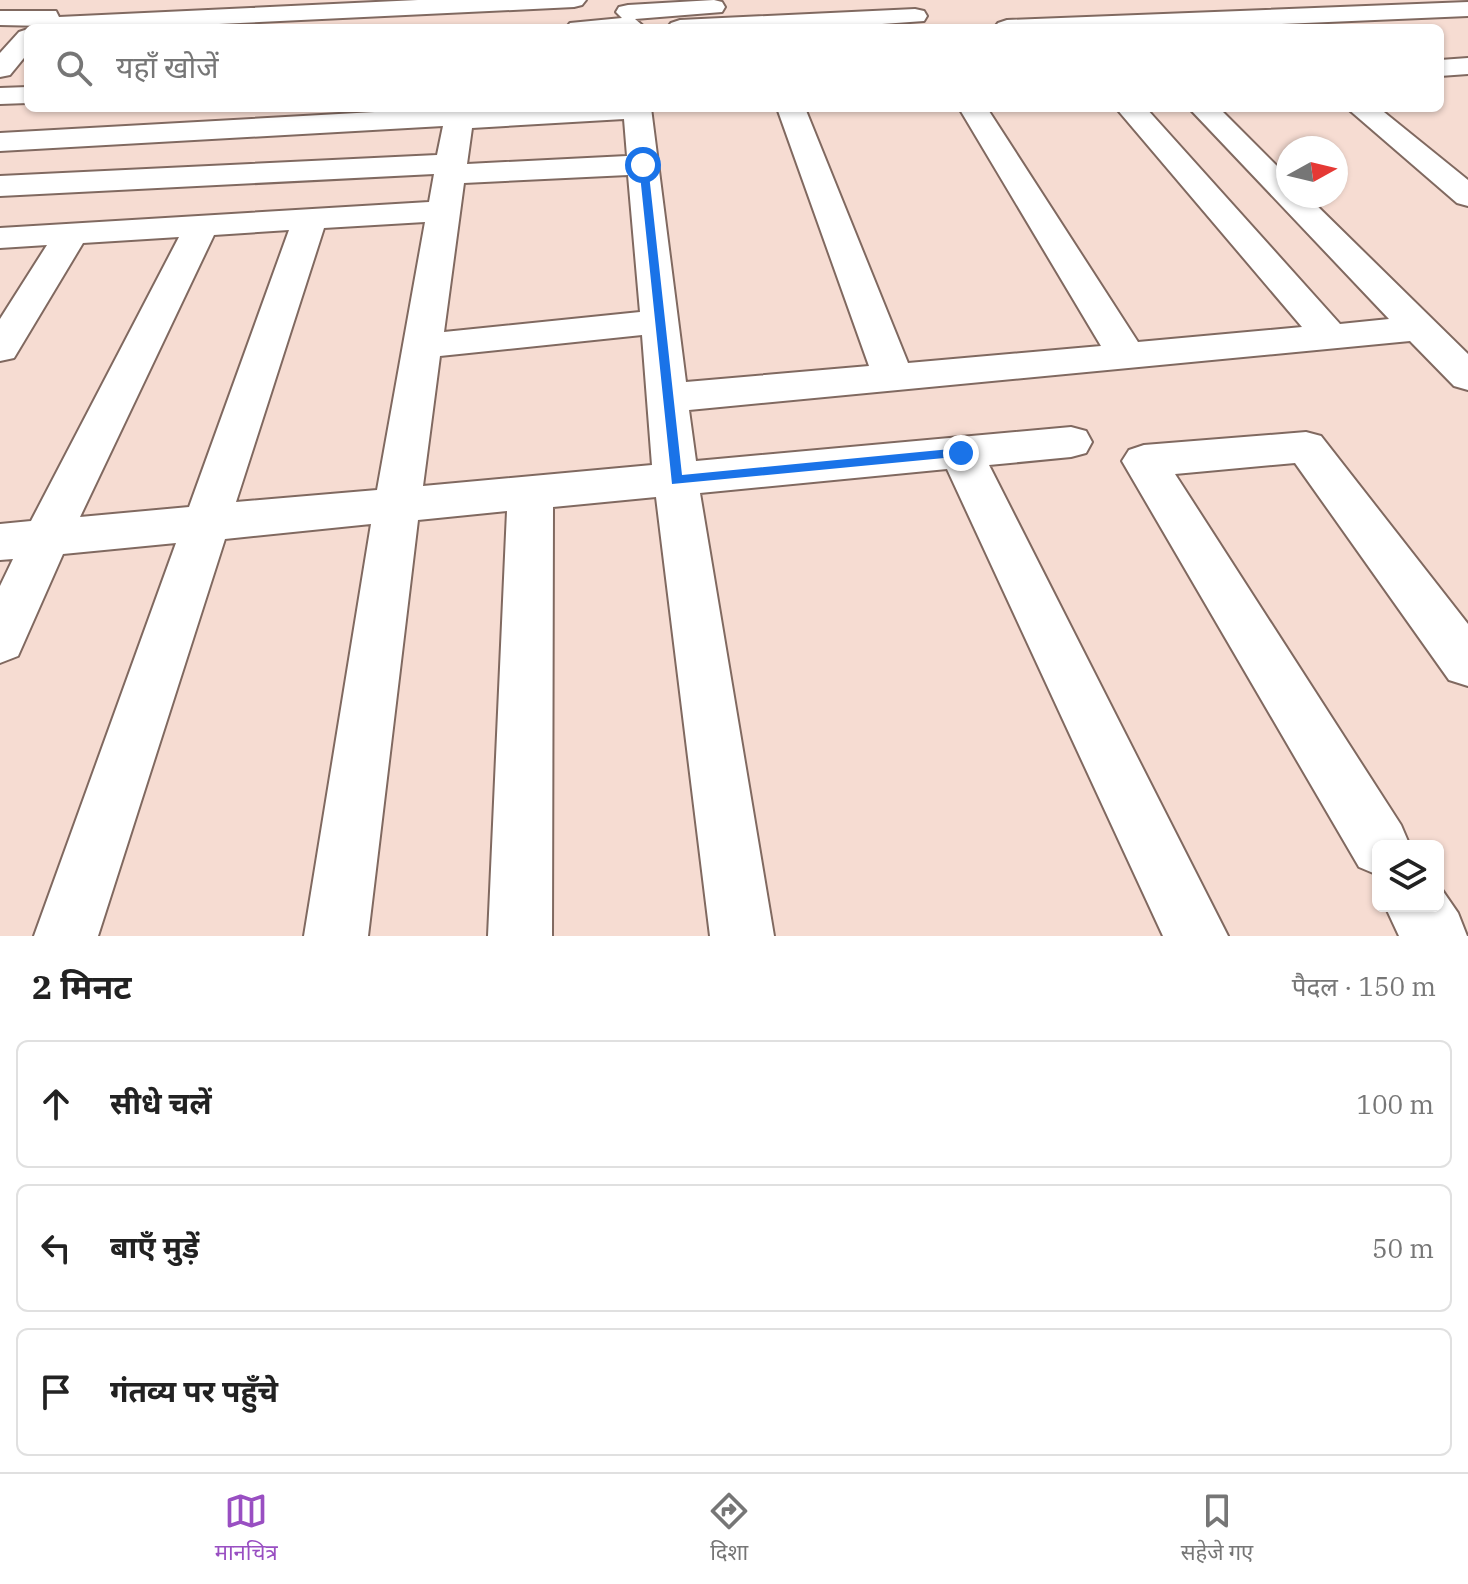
<!DOCTYPE html>
<html lang="hi">
<head>
<meta charset="utf-8">
<style>
	body { margin:0; font-family:"IBM Plex Serif","Noto Sans Devanagari",serif; background:#f2f2f2; color:#222 }
	.controls { position:absolute; right:24px; bottom:24px; display:grid; overflow:hidden; border-radius:12px; box-shadow:0 2px 6px #0004 }
	.controls button { width:72px; height:72px; display:grid; place-items:center; padding:0; border:0; border-bottom:2px solid #e0e0e0; background:#fff; color:#222; font:40px sans-serif }
	.compass { position:absolute; left:1276px; top:136px; width:72px; height:72px; border-radius:50%; background:#fff; box-shadow:0 2px 6px #0004; rotate:82deg }
	.stop { position:absolute; width:24px; height:24px; margin:-18px; border:6px solid #1a73e8; border-radius:50%; background:#fff }
	.stop.end { background:#1a73e8; border-color:#fff; box-shadow:0 2px 8px #0008 }
	.list { margin:0; padding:0; list-style:none }
	h2 { display:flex; justify-content:space-between; align-items:center; height:104px; margin:0; padding:0 32px; font-size:34px }
	h2 small { font-size:26px; font-weight:400; color:#767676 }
	.list li { display:grid; grid-template-columns:52px 1fr auto; gap:24px; align-items:center; box-sizing:border-box; height:128px; margin:0 16px 16px; padding:0 16px; border:2px solid #e0e0e0; border-radius:12px }
	.list b { display:block; font-size:30px; white-space:nowrap }
	.list em { font-size:26px; font-style:normal; color:#767676 }
	.icon { flex:none; width:44px; height:44px; fill:none; stroke:currentColor; stroke-width:2; stroke-linecap:round; stroke-linejoin:round }
	.map { position:relative; flex:none; width:1468px; height:936px; overflow:hidden }
	.search { position:absolute; background:#fff; box-shadow:0 2px 6px #0004; left:24px; right:24px; top:24px; height:88px; display:flex; align-items:center; gap:20px; box-sizing:border-box; padding:0 28px; border-radius:12px; color:#767676; font-size:30px }
	.sheet { height:536px; background:#fff }
	nav { display:flex; justify-content:space-around; align-items:center; box-sizing:border-box; height:112px; border-top:2px solid #e0e0e0; background:#fff; font-size:22px; color:#767676 }
	nav a { display:grid; justify-items:center; gap:4px }
	nav .on { color:#994fc2 }
	.map>svg:first-child { display:block }
	.lines { fill:none; stroke-linecap:round; stroke-linejoin:round }
	.minor-casing { stroke:#806960; stroke-width:4 }
	.minor { fill:#fff; fill-rule:evenodd }
	.route { fill:#1a73e8 }
</style>
</head>
<body>
<div class="map">
<svg width="1468" height="936" viewBox="0 0 1468 936">
	<rect width="100%" height="100%" fill="#f6dcd2"/>
	<g class="lines">
		<defs>
			<g id="minor">
				<polygon points="418,0 586,0 582,5 574,7 134,28 0,25 0,11 56,11 59,17"/>
				<polygon points="714,0 722,2 725,7 722,12 635,19 642,25 639,28 566,28 570,23 622,18 616,12 619,7 628,5"/>
				<polygon points="1468,2 1468,16 1188,28 994,28 998,23 1007,20"/>
				<polygon points="915,9 924,11 927,16 924,21 826,28 667,28 671,23 680,20"/>
				<polygon points="28,29 28,53 10,75 0,77 0,53 19,32"/>
				<polygon points="1468,58 1468,74 1440,76 1440,60"/>
				<polygon points="28,87 28,103 0,104 0,88"/>
				<path d="M446,108h28v2l177,-2 35,274 183,-16 -92,-258h28l103,255 193,-17 -142,-238h28l151,234 164,-15 -186,-219h30l194,216 49,-5 -200,-211h30l69,69v19h19l161,158v36l-14,-4 -44,-45 -721,69 7,51 375,-34 15,4 6,11 -6,11 -15,4 -82,8 239,471h-65l-216,-467 -247,24 74,443h-64l-54,-439 -103,10 -1,429h-64l19,-425 -89,9 -50,416h-64l67,-412 -146,15 -127,397h-64l142,-393 -113,11 -45,102 -18,7v-77l13,-27 -13,1v-36l31,-3 148,-284 -96,6 -69,115 -14,3v-42l47,-74 -47,3v-20l429,-26 5,-28 -434,22v-20l437,-21 6,-29 -443,25v-18zM624,119l3,37 -160,8 5,-36zM628,175l12,137 -196,20 20,-149zM425,222l-48,268 -141,12 88,-274zM289,230l-100,277 -109,10 134,-282zM642,335l10,130 -229,21 17,-130z"/>
				<polygon points="1347,108 1379,108 1468,180 1468,206 1457,203"/>
				<polygon points="1306,432 1321,436 1468,624 1468,686 1449,680 1295,463 1175,474 1401,825 1410,846 1378,846 1378,875 1359,867 1122,461 1129,450 1144,445"/>
				<polygon points="1438,884 1458,913 1467,936 1399,936 1385,906 1438,906"/>
			</g>
		</defs>
		<use href="#minor" class="minor-casing"/>
		<use href="#minor" class="minor"/>
	</g>
	<polygon class="route" points="643,162 648,165 682,475 961,448 965,450 965,456 672,484 639,165"/>
</svg>
<div class="controls">
<button><svg class="icon" aria-label="layers" viewBox="0 0 24 24"><path d="M12 4l9 5-9 5-9-5zM3 14l9 5 9-5"/></svg></button>
</div>
<svg class="compass" viewBox="-18 -18 36 36"><path d="M0-13l5 13h-10z" fill="#e53935"/><path d="M0 13l5-13h-10z" fill="#767676"/></svg>
<div class="stop" style="left:643px;top:165px"></div>
<div class="stop end" style="left:961px;top:453px"></div>
<div class="search"><svg class="icon" aria-label="search" viewBox="0 0 24 24"><circle cx="10" cy="10" r="6"/><path d="M15 15l6 6"/></svg>यहाँ खोजें</div>
</div>
<section class="sheet">
<h2>2 मिनट<small>पैदल · 150 m</small></h2>
<ul class="list">
<li><svg class="icon" aria-label="ahead" viewBox="0 0 24 24"><path d="M12 20V5M6 11l6-6 6 6"/></svg><div><b>सीधे चलें</b></div><em>100 m</em></li>
<li><svg class="icon" aria-label="left" viewBox="0 0 24 24"><path d="M17 20v-9H6M10 6l-5 5 5 5"/></svg><div><b>बाएँ मुड़ें</b></div><em>50 m</em></li>
<li><svg class="icon" aria-label="arrive" viewBox="0 0 24 24"><path d="M6 21V4h12l-3 4 3 4H6"/></svg><div><b>गंतव्य पर पहुँचे</b></div></li>
</ul>
</section>
<nav>
<a class="on"><svg class="icon" aria-label="map" viewBox="0 0 24 24"><path d="M3 6l6-2 6 2 6-2v14l-6 2-6-2-6 2zM9 4v14M15 6v14"/></svg>मानचित्र</a>
<a><svg class="icon" aria-label="directions" viewBox="0 0 24 24"><path d="M12 3l9 9-9 9-9-9zM9 14v-3h6M13 9l2 2-2 2"/></svg>दिशा</a>
<a><svg class="icon" aria-label="saved" viewBox="0 0 24 24"><path d="M7 4h10v16l-5-4-5 4z"/></svg>सहेजे गए</a>
</nav>
</body>
</html>
